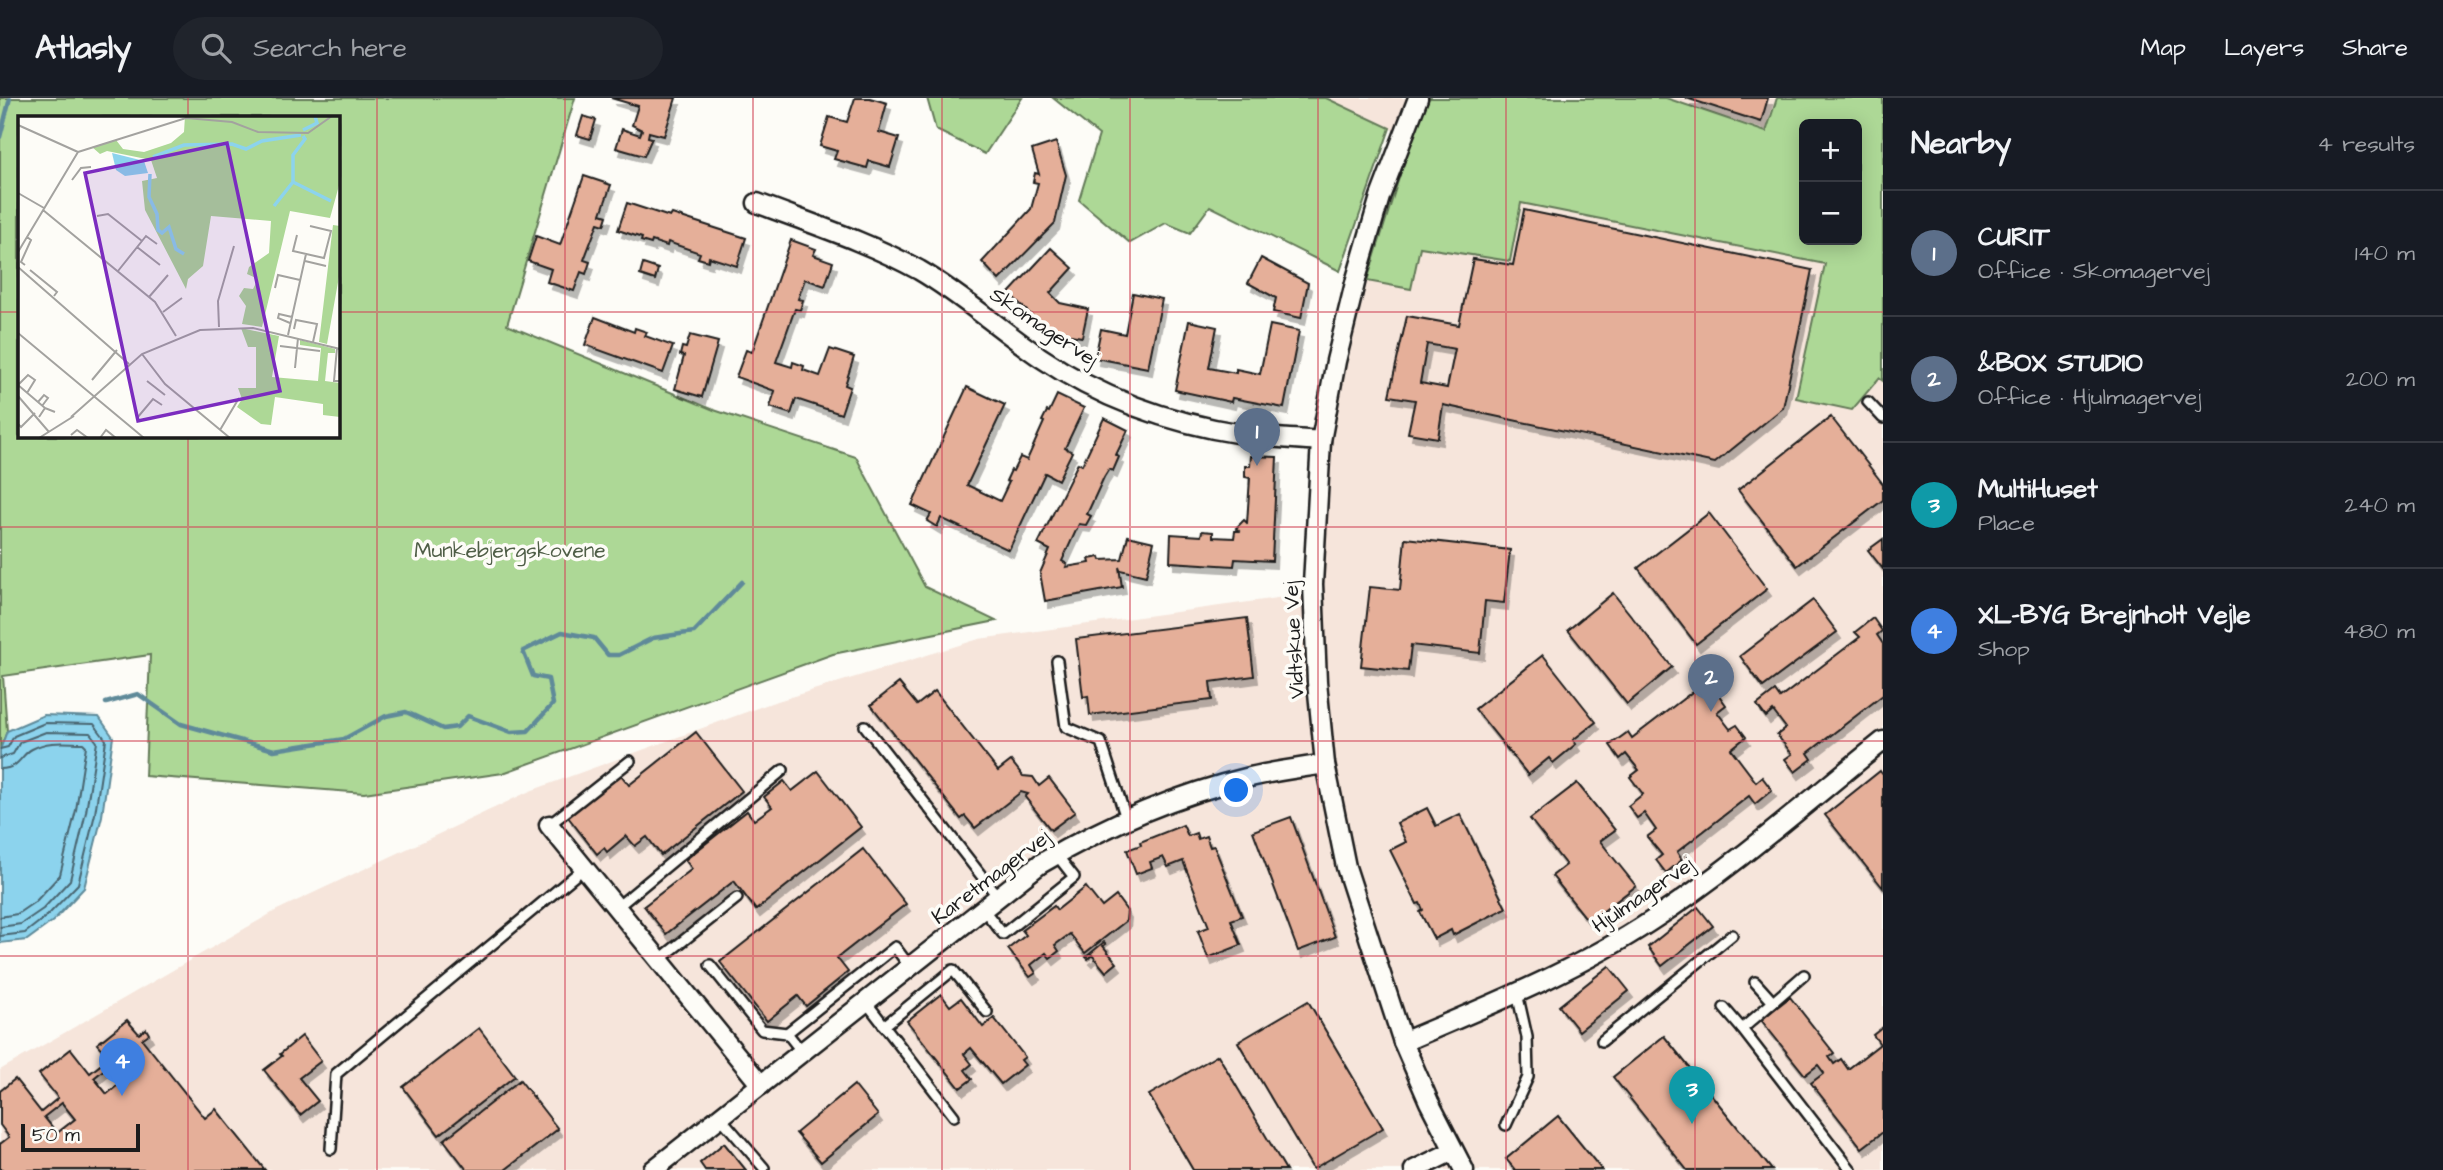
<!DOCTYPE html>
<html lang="en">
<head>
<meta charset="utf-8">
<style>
	body { margin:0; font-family:"Architects Daughter",sans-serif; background:#20242c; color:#f1f3f6 }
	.controls { position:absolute; right:21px; top:21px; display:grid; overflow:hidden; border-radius:10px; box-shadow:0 4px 18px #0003 }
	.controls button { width:63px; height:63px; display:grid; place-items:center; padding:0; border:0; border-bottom:2px solid #363941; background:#171b24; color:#f1f3f6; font:35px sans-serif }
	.scale { position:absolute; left:21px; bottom:18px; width:119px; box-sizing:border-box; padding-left:7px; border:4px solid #1c1c1c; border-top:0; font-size:19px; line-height:24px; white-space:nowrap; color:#1c1c1c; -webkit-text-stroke:5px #fdfcf7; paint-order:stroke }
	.you { position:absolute; left:1237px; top:693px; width:24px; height:24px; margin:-18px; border:5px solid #fff; border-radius:50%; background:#1a73e8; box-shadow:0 0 0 10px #1a73e833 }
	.badge { display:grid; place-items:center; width:46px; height:46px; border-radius:50%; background:#d1495b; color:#fff; font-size:23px; font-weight:700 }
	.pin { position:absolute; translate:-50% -58px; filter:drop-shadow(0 2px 4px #0008) }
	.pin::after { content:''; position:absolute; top:37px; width:24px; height:21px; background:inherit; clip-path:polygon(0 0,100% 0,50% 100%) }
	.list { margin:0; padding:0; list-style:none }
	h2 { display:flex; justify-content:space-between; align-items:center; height:91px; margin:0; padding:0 28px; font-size:30px }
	h2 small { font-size:23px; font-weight:400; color:#9ea1a6 }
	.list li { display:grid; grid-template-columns:46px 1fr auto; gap:21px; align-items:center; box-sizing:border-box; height:126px; padding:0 28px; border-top:2px solid #363941 }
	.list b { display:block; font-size:26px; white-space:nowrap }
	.list p { margin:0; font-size:23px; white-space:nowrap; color:#9ea1a6 }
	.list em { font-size:23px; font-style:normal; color:#9ea1a6 }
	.icon { flex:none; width:38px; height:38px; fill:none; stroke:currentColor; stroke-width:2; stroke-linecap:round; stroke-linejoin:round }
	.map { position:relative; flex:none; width:1883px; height:1072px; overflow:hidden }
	header { display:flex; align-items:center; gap:42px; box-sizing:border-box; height:98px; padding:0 35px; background:#171b24; border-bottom:2px solid #363941 }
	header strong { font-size:33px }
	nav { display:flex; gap:38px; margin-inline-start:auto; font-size:24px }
	.search { width:490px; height:63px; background:#20242c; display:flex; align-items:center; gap:18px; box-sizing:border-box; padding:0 24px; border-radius:38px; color:#9ea1a6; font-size:26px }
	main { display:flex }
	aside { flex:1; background:#171b24 }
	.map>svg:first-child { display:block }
	.built { fill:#f6e5db; fill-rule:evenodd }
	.green { fill:#add896; stroke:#647a59; stroke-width:2; fill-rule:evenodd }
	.water { fill:#8cd3ed; stroke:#5f8a99; stroke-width:2 }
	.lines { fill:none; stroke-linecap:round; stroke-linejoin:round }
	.shore { stroke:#496570; stroke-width:2 }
	.stream { stroke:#5f8a99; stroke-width:4.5 }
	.building { fill:#e5af99; stroke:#1c1c1c; stroke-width:2; fill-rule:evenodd; filter:url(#shadow) }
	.lane-casing { stroke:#1c1c1c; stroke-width:14 }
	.street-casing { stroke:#1c1c1c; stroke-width:23 }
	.lane { stroke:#fdfcf7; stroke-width:9 }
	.street { stroke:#fdfcf7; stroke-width:18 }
	.grid { fill:none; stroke:#d1495b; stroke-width:2; stroke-opacity:0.55 }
	.labels { text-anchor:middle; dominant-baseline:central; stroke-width:7; stroke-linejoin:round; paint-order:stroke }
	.street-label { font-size:21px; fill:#1c1c1c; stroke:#fdfcf7 }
	.park-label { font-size:21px; fill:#4f5e47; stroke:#fdfcf7 }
	.inset-river { fill:none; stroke:#8cd3ed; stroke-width:3.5 }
	.inset-road { fill:none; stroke:#a3a29f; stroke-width:2 }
	.view { fill:#7b2cbf; fill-opacity:0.15; stroke:#7b2cbf; stroke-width:3.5 }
	.inset-edge { fill:none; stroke:#1c1c1c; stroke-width:3.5 }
</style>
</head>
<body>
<header>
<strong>Atlasly</strong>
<div class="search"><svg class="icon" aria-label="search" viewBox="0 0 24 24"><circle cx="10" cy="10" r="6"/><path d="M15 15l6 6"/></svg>Search here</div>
<nav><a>Map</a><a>Layers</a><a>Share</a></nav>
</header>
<main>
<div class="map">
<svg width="1883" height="1072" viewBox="0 0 1883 1072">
	<defs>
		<filter id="shadow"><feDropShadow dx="4" dy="7" stdDeviation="0" flood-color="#0004"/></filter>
	</defs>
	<rect width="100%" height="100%" fill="#fdfcf7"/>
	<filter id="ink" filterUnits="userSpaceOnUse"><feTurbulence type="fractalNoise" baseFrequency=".0143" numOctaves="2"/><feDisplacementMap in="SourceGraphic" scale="14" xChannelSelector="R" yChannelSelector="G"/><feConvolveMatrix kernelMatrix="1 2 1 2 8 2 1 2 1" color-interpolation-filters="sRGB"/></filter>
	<g filter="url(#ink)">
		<path class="built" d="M1326,0h557v1072h-1883v-100l277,-160 253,-119 241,-88 208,-64 342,-47 12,-164 27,-136 49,-154zM1804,26h53v116h-53z"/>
		<g class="green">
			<path d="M0,0h575l-68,227 207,85 142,47 69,130 71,34 -163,33 -330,119 -139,20 -219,-17 5,-121 -147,21 4,55 -7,19zM19,19h319v319h-319z"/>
			<polygon points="927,0 1022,0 985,56 936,32"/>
			<polygon points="1053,0 1326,0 1390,30 1340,173 1210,108 1190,135 1166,125 1130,145 1079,102 1099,37"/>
			<path d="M1429,0h237l100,34 11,-34h106v283l-4,-3 -27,32 -56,-12 29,-134 -304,-61 -11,58 -90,-14 -9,42 -44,-8 43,-139zM1804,26h53v116h-53z"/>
		</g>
		<polygon class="water" points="44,617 99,619 113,639 102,718 84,790 53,823 27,842 0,845 0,652 7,633"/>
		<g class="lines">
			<g class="shore">
				<polyline points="0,651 8,649 14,638 45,625 94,626 106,642 95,716 78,786 48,817 25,835 0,838"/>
				<polyline points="0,660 13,656 20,644 46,634 90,635 97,644 86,714 70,782 43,811 21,826 0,829"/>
				<path d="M0,671c21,-1 19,-13 32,-20 17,-9 33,-6 51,-6l3,3 -10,64 -16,65 -24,26 -19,13 -17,3"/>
			</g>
			<g class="stream">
				<polyline points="0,39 10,0"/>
				<polyline points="106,605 138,596 181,626 274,652 344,641 386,618 406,614 443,631 457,629 468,618 511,634 528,633 553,606 548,581 533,578 523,553 562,534 594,540 608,557 619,557 653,540 694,534 742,484"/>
			</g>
		</g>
		<g class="building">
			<polygon points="611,0 676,0 664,38 649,34 648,39 652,40 644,58 616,50 622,31 640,37 642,32 632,27 638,8"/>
			<polygon points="855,0 870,0 887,5 879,34 899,40 890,69 869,63 867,70 834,61 837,53 820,48 829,19 847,24"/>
			<polygon points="1686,0 1768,0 1761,24"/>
			<polygon points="583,18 596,22 590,41 577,37"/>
			<polygon points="1056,44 1066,77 1055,125 999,182 982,164 1031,111 1038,85 1033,84 1035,75 1039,76 1032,52"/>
			<polygon points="584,78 611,87 601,116 607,118 604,127 598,125 584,162 590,164 586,176 581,174 574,193 547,184 551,171 528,163 536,138 560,147"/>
			<polygon points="627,105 670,119 672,116 746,140 737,168 709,159 708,163 698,160 700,155 668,144 667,148 652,143 651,146 641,143 642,140 618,132"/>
			<path d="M1524,112l288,60 -29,138 -68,55 -272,-58 -5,33 -30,-5 7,-33 -26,-4 18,-80 52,9 14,-66 40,6zM1427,246l28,5 -8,39 -27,-5z"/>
			<polygon points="791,142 816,151 813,157 833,164 825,188 805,181 798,201 803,202 800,212 795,211 776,264 792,269 793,264 804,268 803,272 820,278 830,251 854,259 845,287 850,289 841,316 796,301 791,316 770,309 775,293 736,279 746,252 752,254"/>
			<polygon points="1051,150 1073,170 1050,195 1060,205 1088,211 1082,239 1047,233 1009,195"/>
			<polygon points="1261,160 1308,185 1301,220 1273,214 1276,200 1248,185"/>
			<polygon points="643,166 658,171 655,182 640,177"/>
			<polygon points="1133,195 1162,201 1148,270 1095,260 1101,231 1125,236"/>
			<polygon points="595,219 634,234 635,230 647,234 645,238 673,248 663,275 585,247"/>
			<polygon points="1189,223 1217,229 1209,270 1236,275 1236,271 1260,276 1270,227 1299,233 1284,310 1232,300 1231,304 1175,292"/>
			<polygon points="690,237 718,244 702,299 675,291 684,258 680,257 682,249 686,250"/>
			<polygon points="967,289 1005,307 967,387 1000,403 1009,384 1006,383 1011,372 1013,373 1020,359 1027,362 1044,324 1042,323 1047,313 1049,314 1057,297 1084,310 1065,350 1072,354 1058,382 1045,375 1009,452 941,420 937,429 927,423 931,416 912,407"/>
			<polygon points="1831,319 1883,386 1883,402 1797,468 1738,392"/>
			<polygon points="1104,320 1128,332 1116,357 1119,359 1113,373 1109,371 1104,379 1087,416 1091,418 1086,427 1079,426 1062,463 1067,466 1066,469 1090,465 1089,461 1100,459 1101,462 1122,461 1128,438 1154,444 1146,478 1120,472 1119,469 1122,489 1045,503 1040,475 1050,452 1038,446 1078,365 1082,367"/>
			<polygon points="1251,358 1277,359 1272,463 1235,461 1234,468 1170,464 1171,436 1201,438 1202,433 1213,434 1213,439 1234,440 1235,433 1239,433 1236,430 1244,422 1247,425 1250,380 1245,379 1245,368 1250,368"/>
			<polygon points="1709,415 1767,491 1696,546 1638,470"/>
			<polygon points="1405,440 1510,452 1504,505 1485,503 1480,555 1411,547 1408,573 1361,568 1370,489 1400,492"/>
			<polygon points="1883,441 1883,471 1868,452"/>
			<polygon points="1613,495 1672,569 1627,606 1568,532"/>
			<polygon points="1813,502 1837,534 1763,589 1740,558"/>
			<polygon points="1247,520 1254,578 1210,584 1212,602 1090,617 1088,598 1083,599 1076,541"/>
			<polygon points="1873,520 1882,533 1877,537 1883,546 1883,597 1808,655 1812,661 1795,674 1785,661 1792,656 1777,637 1786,630 1773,613 1766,619 1757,607 1775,593 1780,600 1860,539 1855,534"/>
			<polygon points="1543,557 1596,624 1573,642 1576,646 1553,665 1549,660 1528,677 1475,611"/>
			<polygon points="1708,572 1718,585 1713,589 1726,607 1717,614 1730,631 1737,627 1746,639 1731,651 1756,684 1762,679 1772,692 1755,706 1749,698 1677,754 1682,762 1666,775 1656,762 1662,757 1647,739 1656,732 1644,715 1637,720 1628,708 1643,696 1630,679 1639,672 1626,656 1620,661 1610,647 1628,634 1632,640 1696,591 1692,585"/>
			<polygon points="899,585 917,607 935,593 998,673 1011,663 1023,678 1033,679 1039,688 1049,680 1075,714 1051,732 1025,699 1028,696 1021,694 975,730 965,718 961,721 871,607"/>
			<polygon points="696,634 742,693 661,757 647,739 635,748 626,738 607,754 604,750 597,756 568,719 621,677 629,687"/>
			<polygon points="818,673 861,729 756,812 734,783 666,836 644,808 692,771 685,762 747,713 754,722 772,709 764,699 784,683 792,693"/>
			<polygon points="1880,673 1883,677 1883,790 1825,717"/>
			<polygon points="1577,685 1615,732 1600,743 1636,788 1589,824 1552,778 1566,767 1530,721"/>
			<polygon points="1427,710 1436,728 1460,716 1506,810 1453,837 1451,832 1434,841 1420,814 1423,812 1420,805 1417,806 1390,752 1406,744 1397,725"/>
			<polygon points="1291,719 1335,839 1298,853 1253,733"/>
			<polygon points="1183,727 1188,738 1196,735 1198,741 1206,738 1210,749 1214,748 1242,818 1231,822 1241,847 1208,860 1198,833 1209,829 1183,763 1168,769 1163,759 1150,764 1152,770 1136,776 1127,752 1141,747 1140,744"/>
			<polygon points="863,751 906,806 837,860 848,874 806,908 798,898 767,923 720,864"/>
			<polygon points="1086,789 1102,809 1116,798 1127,813 1126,823 1085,855 1070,836 1055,847 1059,853 1050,860 1046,855 1031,867 1036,875 1030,879 1008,851 1026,837 1022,832 1054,808 1057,812"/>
			<polygon points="1698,809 1713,828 1662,868 1648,849"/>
			<polygon points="1104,844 1106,846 1103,848 1117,865 1106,874 1092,857 1088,861 1086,859"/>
			<polygon points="1609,868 1629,893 1579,933 1559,908"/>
			<polygon points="941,896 950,908 961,900 983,929 994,920 1025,959 1021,962 1025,967 1001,986 971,950 964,956 972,966 965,972 972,981 960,990 907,923"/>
			<polygon points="1790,899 1834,955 1829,959 1834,966 1841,961 1848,971 1880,946 1873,937 1883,929 1883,1034 1862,1050 1811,985 1824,975 1818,967 1805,977 1761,922"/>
			<polygon points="1308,903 1383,1030 1313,1071 1238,944"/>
			<path d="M127,922l12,14 7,-5 3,5 -7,5 63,79 11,-9 49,61h-265v-26l9,-7 -9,-12v-34l15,-12 26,33 17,-14 -19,-24 32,-25 19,24 19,-15 -12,-14zM112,965l13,16 -18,15 -13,-16zM62,1005l13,16 -18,14 -13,-16z"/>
			<polygon points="479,930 515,978 439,1037 403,989"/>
			<polygon points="302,938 321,963 299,980 318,1003 300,1017 264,972 282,958 280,956"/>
			<polygon points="1664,938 1772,1072 1687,1072 1613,979"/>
			<polygon points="1218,957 1286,1072 1193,1072 1149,997"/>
			<polygon points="520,982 558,1031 505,1072 467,1072 444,1042"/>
			<polygon points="854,987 878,1017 821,1064 796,1035"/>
			<polygon points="1558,1018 1602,1072 1515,1072 1506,1061"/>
			<polygon points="724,1045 746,1072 705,1072 700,1065"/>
		</g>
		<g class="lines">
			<defs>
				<g id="lane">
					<polyline points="1868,304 1883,320"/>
					<polyline points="1057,563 1066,629 1101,644 1126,720"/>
					<polyline points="865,628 998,799"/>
					<polyline points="549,727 630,663"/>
					<polyline points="616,810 783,672"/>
					<polyline points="983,811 1003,836 1074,779 1056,756"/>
					<polyline points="659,862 737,800"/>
					<polyline points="710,867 762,932 787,935"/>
					<polyline points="1804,877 1742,931 1851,1072"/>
					<polyline points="1755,884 1773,904"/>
					<polyline points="866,904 954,1018"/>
					<polyline points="1724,910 1742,931"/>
					<polyline points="884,928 953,872 987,914"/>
					<polyline points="1602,943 1732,837"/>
					<polyline points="802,954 787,935 895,849 910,869"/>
					<polyline points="720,1019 764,1070"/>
					<polyline points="1506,1027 1528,979 1527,939 1517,895"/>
					<polyline points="331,1051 336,976 584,770"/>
				</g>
				<g id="street">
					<polyline points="1418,0 1380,99 1356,181 1336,263 1321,343 1313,486 1317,584 1325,666 1346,769 1403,944 1429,1004 1464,1072"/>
					<path d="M757,105c55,21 111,39 162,67 43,25 80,59 121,87 60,41 130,66 202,77 26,4 53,5 79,7"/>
					<polyline points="549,727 761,987"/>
					<path d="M1403,944c84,-36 171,-70 248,-121 82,-53 156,-119 232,-180"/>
					<path d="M653,1072l387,-306c66,-39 135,-69 210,-87 25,-6 50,-9 75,-13"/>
					<polyline points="1414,1072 1453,1053"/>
				</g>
			</defs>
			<use href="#lane" class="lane-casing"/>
			<use href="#street" class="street-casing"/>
			<use href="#lane" class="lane"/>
			<use href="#street" class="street"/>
		</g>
	</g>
	<path class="grid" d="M188,0v19M377,0v1072M565,0v1072M753,0v1072M942,0v1072M1130,0v1072M1318,0v1072M1506,0v1072M1695,0v1072M0,214h19M338,214h1545M188,338v734M0,429h1883M0,643h1883M0,858h1883"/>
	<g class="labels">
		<g class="street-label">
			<text transform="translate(1044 229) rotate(34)">Skomagervej</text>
			<text transform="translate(1294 542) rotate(-93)">Vidtskue Vej</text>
			<text transform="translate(991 779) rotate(-37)">Karetmagervej</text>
			<text transform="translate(1643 797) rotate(-34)">Hjulmagervej</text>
		</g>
		<g class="park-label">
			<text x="510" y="452">Munkebjergskovene</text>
		</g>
	</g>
	<g transform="translate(18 18)">
		<rect width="322" height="322" fill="#fdfcf7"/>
		<path d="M167,0h155v66l-10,36 -40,-7 -28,116 -20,-3 4,-18 -7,-10 5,-8 9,1 5,-10 -11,-5 2,-7 20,-14 2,-32 -60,-5 -8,50 -15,13 -2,10 -41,-79 -3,-29 15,-3 -6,-18 -44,-9 -7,3 -8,-7 24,-7 7,9 21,3 27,-9 13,-11zM315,109l7,1v45l-13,73 -8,-2zM223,212l38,8 -7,41 46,4 3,-33 -21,-3v-5l35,9v4h-7l-3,28 15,2v34l-17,-2v-11l-48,-7 -4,28 -10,-1 -24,-17 5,-8 -4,-11h18v-41h-8z" fill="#add896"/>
		<path d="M94,37l32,8 4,12 -23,3 -9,-6z" fill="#8cd3ed"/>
		<path class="inset-river" d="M285,14l14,-7 -2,-7M285,20l2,3 -12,16v27l38,19M135,41l31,-12 48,-1 14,5 16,-8 39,-6M132,58l-1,23 8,17 1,16 4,3 7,-6 7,22 8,5M256,90l19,-24"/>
		<path class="inset-road" d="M0,9l60,27M60,36l108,-34 46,4 26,10 50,1 24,-17M54,64l9,-12 10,-1M0,77l26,15M25,94l112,92 21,34M79,100l11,-2 34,27M279,119l-4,16 31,7 7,-27 -21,-5M119,131l23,18M0,136l60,-100M287,145l21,5M7,149l-4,-3 10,-22 -4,-3M0,151l111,97M12,154l27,22 -3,4M100,155l28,-35 11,8M257,172l3,-13 22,5M131,181l19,-22M145,196l19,-14M272,207l-12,-5 1,-4 13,3M201,211l-1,-26 16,-55M276,213l2,-9 21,4 -4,18M0,217l126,105M270,219l18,-81M262,230l40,5M319,232l-3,33h6M124,238l23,30 65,54M277,252l3,-30M74,264l25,-30M129,265l18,14M0,269l10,-10 7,5 -8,13M0,269l27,23M0,280l31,36M20,286l6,-7 4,3 -6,8M21,301l6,-9 10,4M53,301l71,-63 58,-24 53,-2 87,21M119,302l16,-19 9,6M0,308l3,3 14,-14M202,314l19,-32M53,319l6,-5 11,8M21,322l35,-22M82,322l6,-8 10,8"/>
		<path class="view" d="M209,27l53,248 -142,30 -53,-248z"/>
		<rect width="322" height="322" class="inset-edge"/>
	</g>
</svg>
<div class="controls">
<button>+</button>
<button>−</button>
</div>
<div class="scale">50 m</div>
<div class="you"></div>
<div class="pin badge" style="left:1257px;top:368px;background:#5c6f8a">1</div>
<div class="pin badge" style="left:1711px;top:614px;background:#5c6f8a">2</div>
<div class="pin badge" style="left:1692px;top:1026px;background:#0f9aa8">3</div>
<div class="pin badge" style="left:122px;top:998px;background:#3f7fe0">4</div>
</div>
<aside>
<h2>Nearby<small>4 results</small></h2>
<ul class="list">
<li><span class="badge" style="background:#5c6f8a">1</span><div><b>CURIT</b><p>Office · Skomagervej</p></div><em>140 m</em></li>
<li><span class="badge" style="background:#5c6f8a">2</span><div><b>&amp;BOX STUDIO</b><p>Office · Hjulmagervej</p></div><em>200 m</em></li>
<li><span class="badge" style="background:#0f9aa8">3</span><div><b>MultiHuset</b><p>Place</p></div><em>240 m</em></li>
<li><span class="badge" style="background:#3f7fe0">4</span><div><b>XL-BYG Brejnholt Vejle</b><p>Shop</p></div><em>480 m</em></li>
</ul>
</aside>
</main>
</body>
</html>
